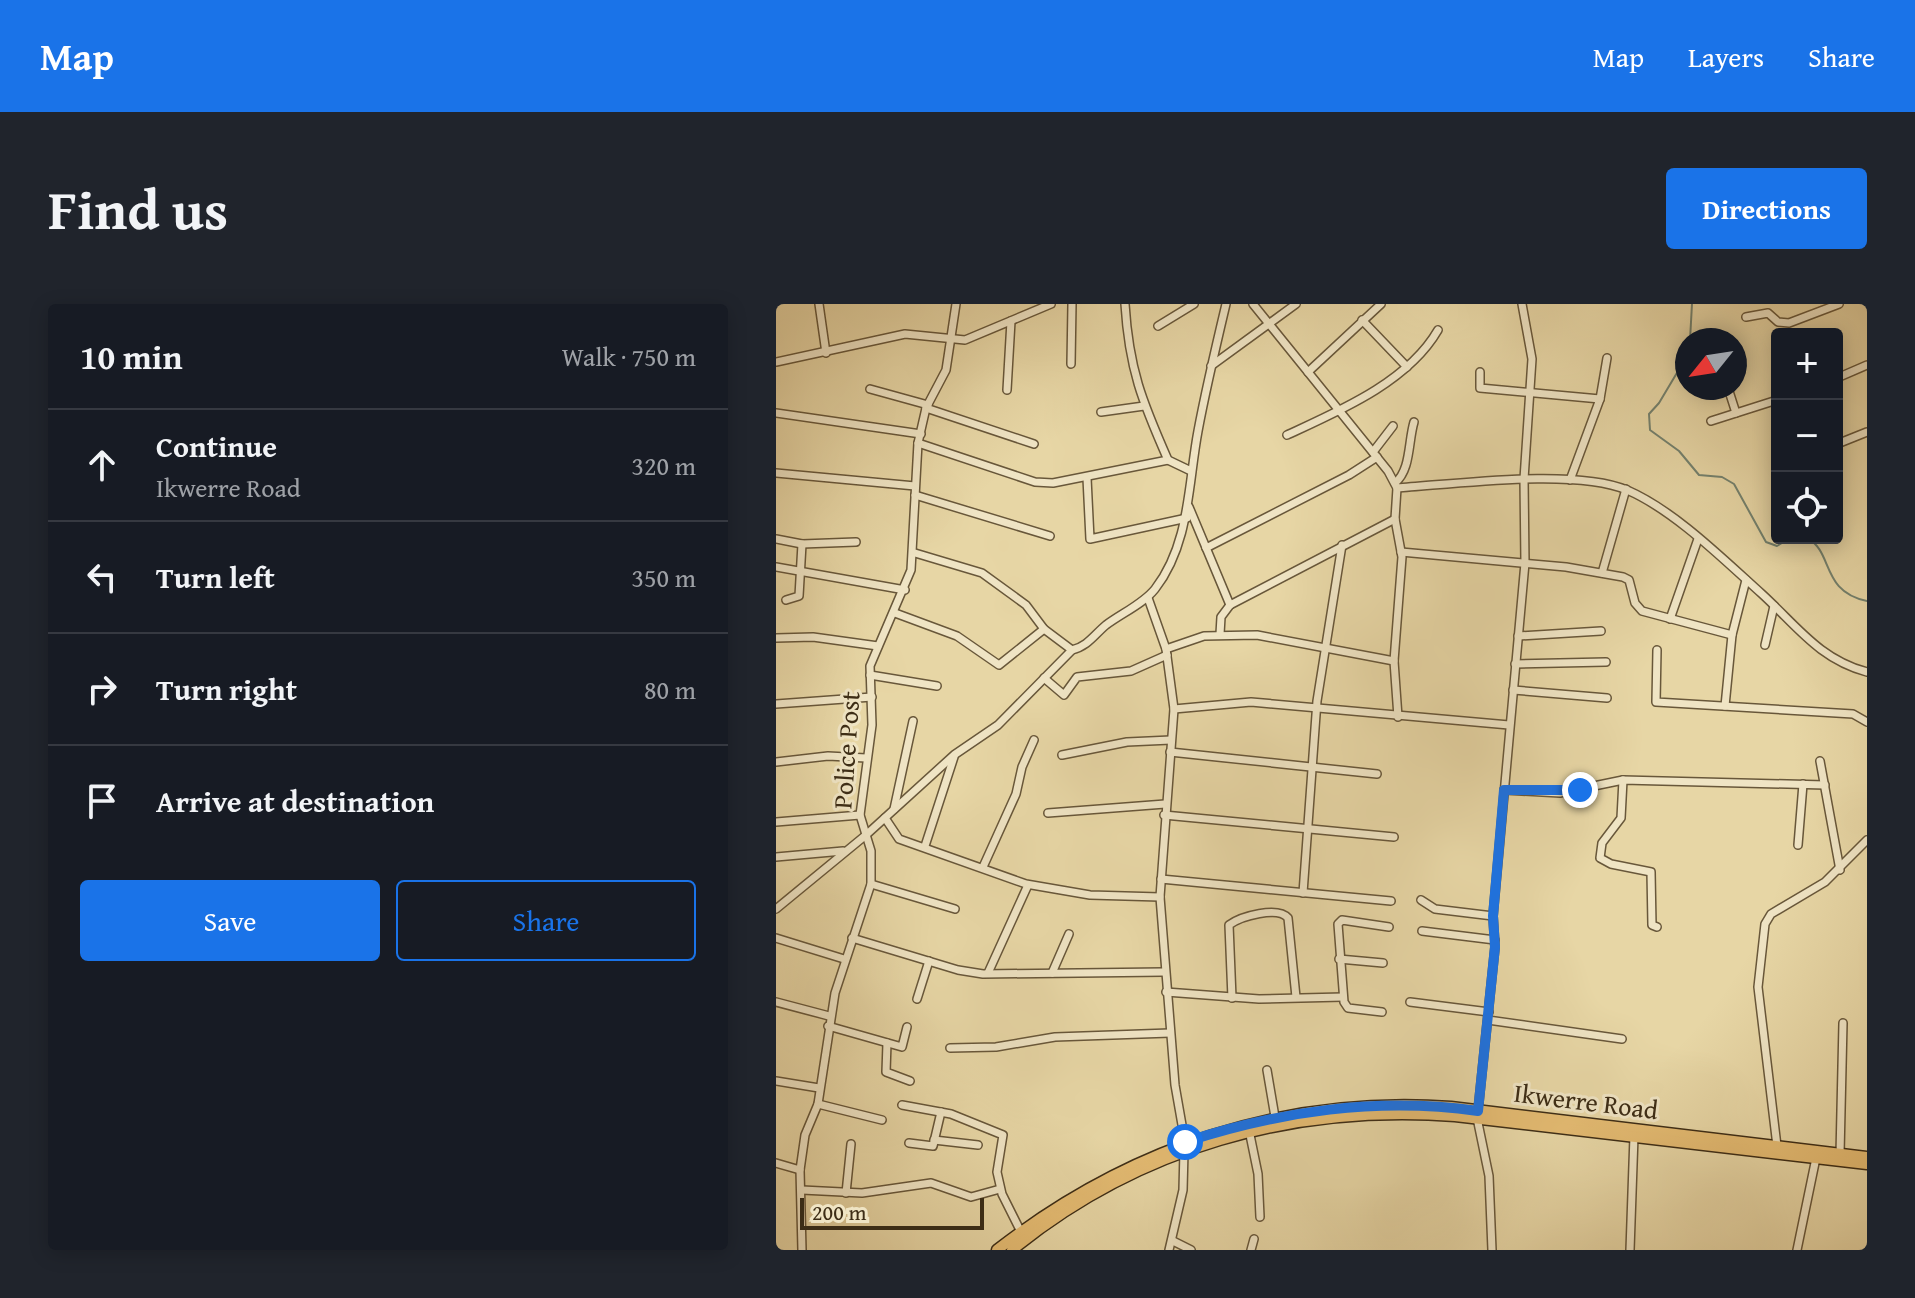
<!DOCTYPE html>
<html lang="en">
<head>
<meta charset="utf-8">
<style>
	body { margin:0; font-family:"Gentium Book Plus",serif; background:#20242c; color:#f1f3f6 }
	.controls { position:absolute; right:24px; top:24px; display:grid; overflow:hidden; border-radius:8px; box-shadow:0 4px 20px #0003 }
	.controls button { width:72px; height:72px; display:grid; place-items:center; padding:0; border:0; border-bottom:2px solid #363941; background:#171b24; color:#f1f3f6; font:40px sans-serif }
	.compass { position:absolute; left:899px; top:24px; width:72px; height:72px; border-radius:50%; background:#171b24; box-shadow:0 4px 20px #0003; rotate:240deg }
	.scale { position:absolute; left:24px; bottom:20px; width:184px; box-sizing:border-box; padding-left:8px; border:4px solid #3d2d16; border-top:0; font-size:22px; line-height:28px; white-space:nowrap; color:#3d2d16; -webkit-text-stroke:6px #efe4c4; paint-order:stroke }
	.stop { position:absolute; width:24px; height:24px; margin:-18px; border:6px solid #1a73e8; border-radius:50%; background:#fff }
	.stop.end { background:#1a73e8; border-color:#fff; box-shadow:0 2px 8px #0008 }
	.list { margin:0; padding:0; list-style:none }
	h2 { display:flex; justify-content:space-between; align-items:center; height:104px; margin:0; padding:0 32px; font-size:34px }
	h2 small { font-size:26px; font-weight:400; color:#9ea1a6 }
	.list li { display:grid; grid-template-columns:52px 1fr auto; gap:24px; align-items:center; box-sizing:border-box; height:112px; padding:0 32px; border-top:2px solid #363941 }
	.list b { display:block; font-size:30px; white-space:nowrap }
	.list p { margin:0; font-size:26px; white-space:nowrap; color:#9ea1a6 }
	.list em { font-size:26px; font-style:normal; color:#9ea1a6 }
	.actions { display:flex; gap:16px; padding:24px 32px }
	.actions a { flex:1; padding:18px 0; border:2px solid #1a73e8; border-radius:8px; text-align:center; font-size:28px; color:#1a73e8 }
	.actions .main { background:#1a73e8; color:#fff }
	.icon { flex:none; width:44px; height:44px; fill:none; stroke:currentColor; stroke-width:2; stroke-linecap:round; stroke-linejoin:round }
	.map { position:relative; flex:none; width:1091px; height:946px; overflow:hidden; border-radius:8px }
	header { display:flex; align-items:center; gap:48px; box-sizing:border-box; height:112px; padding:0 40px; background:#1a73e8; color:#fff }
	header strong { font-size:38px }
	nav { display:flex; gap:44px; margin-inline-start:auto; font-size:28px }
	.intro { display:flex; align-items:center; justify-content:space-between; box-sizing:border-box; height:192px; padding:0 48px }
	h1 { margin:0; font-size:56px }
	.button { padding:20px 36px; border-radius:8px; background:#1a73e8; color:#fff; font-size:28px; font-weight:700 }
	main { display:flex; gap:48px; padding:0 48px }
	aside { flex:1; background:#171b24; border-radius:8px; box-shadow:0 4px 20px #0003 }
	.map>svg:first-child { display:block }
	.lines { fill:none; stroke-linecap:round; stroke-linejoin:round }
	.stream { stroke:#73816e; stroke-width:2 }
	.minor-casing { stroke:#68573a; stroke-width:10 }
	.primary-casing { stroke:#3d2d16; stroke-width:13 }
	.minor { stroke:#efe4c4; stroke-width:7 }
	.primary { stroke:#e4bb72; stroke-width:10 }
	.route { stroke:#1a73e8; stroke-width:10 }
	.labels { text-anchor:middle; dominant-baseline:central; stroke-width:6; stroke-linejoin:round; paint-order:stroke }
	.street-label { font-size:26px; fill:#3d2d16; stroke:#efe4c4 }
</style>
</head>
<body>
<header>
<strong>Map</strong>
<nav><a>Map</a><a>Layers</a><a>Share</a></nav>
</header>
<div class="intro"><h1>Find us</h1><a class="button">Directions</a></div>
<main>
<aside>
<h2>10 min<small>Walk · 750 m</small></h2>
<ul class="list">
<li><svg class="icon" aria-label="ahead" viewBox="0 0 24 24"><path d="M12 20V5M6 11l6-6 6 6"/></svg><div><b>Continue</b><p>Ikwerre Road</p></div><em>320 m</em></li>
<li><svg class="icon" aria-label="left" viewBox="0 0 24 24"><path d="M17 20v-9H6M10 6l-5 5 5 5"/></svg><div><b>Turn left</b></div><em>350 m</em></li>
<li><svg class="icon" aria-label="right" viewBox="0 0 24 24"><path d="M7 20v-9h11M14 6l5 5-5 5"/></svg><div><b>Turn right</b></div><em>80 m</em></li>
<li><svg class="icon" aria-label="arrive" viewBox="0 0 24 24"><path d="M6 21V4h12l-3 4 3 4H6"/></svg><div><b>Arrive at destination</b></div></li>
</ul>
<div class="actions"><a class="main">Save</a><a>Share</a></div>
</aside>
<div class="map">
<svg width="1091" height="946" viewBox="0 0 1091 946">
	<rect width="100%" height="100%" fill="#e7d6a5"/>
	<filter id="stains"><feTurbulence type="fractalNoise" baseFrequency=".0025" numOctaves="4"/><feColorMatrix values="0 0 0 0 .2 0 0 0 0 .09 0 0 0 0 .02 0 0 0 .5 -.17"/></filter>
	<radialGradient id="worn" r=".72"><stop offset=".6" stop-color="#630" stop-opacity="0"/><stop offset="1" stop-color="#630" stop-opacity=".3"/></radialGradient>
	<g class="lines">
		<g class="stream">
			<polyline points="914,36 916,0"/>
			<polyline points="911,52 883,99 873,110 874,126 903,147 923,171 946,173 958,180 990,238 1001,242 1014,234"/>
			<path d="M1031,234c27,14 13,53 60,63"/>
		</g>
		<defs>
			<g id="minor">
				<polyline points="43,0 50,49"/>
				<path d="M349,0c4,65 17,97 43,156l23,11"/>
				<polyline points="477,0 612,167 621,184 619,215 626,253 618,357 622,413"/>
				<polyline points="970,13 992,9 1002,18 1013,19 1063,0"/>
				<polyline points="586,16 631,63"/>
				<polyline points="382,22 418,0"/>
				<polyline points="0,58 129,30 189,36 275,0"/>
				<polyline points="295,60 296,0"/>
				<polyline points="435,62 520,0"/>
				<polyline points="532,68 605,0"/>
				<polyline points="704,68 704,84 824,95"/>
				<polyline points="1061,74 1091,61"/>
				<polyline points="952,84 960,109"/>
				<polyline points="94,85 152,101"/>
				<polyline points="231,86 235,17"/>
				<polyline points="150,104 258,140"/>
				<polyline points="325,108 368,102"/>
				<polyline points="0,109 145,130"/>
				<polyline points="935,117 1001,96"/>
				<path d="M511,131c52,-24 121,-53 151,-105"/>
				<polyline points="142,139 259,178 277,179 392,156"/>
				<polyline points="1061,140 1091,128"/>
				<polyline points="597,148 617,122"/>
				<polyline points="0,169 139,182"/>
				<polyline points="311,174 314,235 411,214"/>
				<polyline points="794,176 824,95 831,54"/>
				<path d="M619,179c16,-13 13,-41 19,-61"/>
				<path d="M621,184c59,-4 178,-20 230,2 47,20 97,70 135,104 35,32 57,65 105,78"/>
				<polyline points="139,191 274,232"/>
				<polyline points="413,203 454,301"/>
				<polyline points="0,235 26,240 80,238"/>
				<polyline points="430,244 573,171 601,153"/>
				<polyline points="625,248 790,263 847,273 853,276 859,299 866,307 956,331"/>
				<polyline points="139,249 206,269 250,301 268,325 296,346"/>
				<polyline points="0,263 129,286"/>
				<polyline points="826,269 850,185"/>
				<polyline points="372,294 390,345 398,405 384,593 399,781 409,838"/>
				<polyline points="10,296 23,292 26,240"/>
				<polyline points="119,309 181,332 223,361 268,325"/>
				<polyline points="894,315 922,235"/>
				<polyline points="444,330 445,313 454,301 619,215"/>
				<polyline points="742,332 825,327"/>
				<polyline points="0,334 37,333 102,342"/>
				<polyline points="989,341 998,302"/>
				<polyline points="390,345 428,332 481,331 618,357"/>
				<polyline points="881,346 880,398 1077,410 1091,418"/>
				<polyline points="739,360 830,358"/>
				<polyline points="94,371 161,382"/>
				<polyline points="268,374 288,391 301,373 355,367 391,351"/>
				<polyline points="737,386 831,394"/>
				<polyline points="0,400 96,393"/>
				<polyline points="949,402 956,331 970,276"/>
				<polyline points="398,405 475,398 733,421"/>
				<polyline points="394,448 601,470"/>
				<polyline points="286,451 351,438 395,436"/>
				<polyline points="1044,457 1064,566"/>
				<polyline points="0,458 52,452 90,454"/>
				<polyline points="847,476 845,514 826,539 824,554 835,560 875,568 876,621 881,623"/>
				<polyline points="728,486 784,489 847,476 1049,481"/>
				<polyline points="118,505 137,417"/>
				<polyline points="272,509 389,500"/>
				<polyline points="388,511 618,533"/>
				<polyline points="109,514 123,535 250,580 314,591 384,593"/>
				<polyline points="0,518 84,511"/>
				<polyline points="1022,541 1027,480"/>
				<polyline points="149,542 178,453"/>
				<polyline points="0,553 67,547"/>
				<polyline points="207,563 240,490 246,463 258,436"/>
				<polyline points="385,575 615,597"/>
				<polyline points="95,580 179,605"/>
				<polyline points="527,589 541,397 566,241"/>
				<polyline points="645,596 659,605 717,612"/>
				<path d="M0,605l90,-74 88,-80 44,-30 74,-75c16,-4 22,-15 34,-25 16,-12 37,-21 49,-36 35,-45 33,-105 43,-158 8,-43 18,-85 28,-127"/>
				<polyline points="646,627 719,636"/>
				<polyline points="0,634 68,655"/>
				<polyline points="76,634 182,666 207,670 388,668"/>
				<polyline points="563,655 607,659"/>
				<polyline points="212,669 252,581"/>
				<polyline points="276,669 293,630"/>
				<polyline points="390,688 483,695 567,693"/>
				<path d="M456,694l-3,-73c12,-9 49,-19 59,-7l8,79"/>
				<polyline points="141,695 153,657"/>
				<polyline points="0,698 53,712"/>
				<polyline points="634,698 713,708"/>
				<polyline points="606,708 572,704 568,698 562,620 566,616 613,623"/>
				<polyline points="712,716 846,735"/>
				<polyline points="52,722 126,743 131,723"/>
				<polyline points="111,739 110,768 134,777"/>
				<polyline points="174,744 220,743 279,733 394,729"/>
				<polyline points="491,766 499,813"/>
				<polyline points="0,777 43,784"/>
				<polyline points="42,800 106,816"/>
				<polyline points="126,801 175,810 227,831 221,868 226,890 245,928"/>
				<polyline points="702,807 719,643 717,612 749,259 748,175 756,55 746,0"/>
				<polyline points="701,814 713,872 716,946"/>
				<polyline points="473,826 482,870 484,913"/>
				<polyline points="158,836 202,841"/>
				<polyline points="133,839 157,842 165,808"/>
				<polyline points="1001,842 982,683 989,620 995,610 1049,578 1091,536"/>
				<polyline points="1064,850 1067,719"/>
				<polyline points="0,859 24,866"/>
				<polyline points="26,886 86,889 155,879 195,893 224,885"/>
				<polyline points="70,889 75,840"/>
				<polyline points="397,937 415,946"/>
				<polyline points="26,946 24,866 29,831 42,800 59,689 95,580 95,547 84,511 96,421 94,362 135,266 142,139 150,104 170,66 180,0"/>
				<polyline points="393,946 407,886 408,847"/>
				<polyline points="475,946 478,935"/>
				<polyline points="854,946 858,832"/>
				<polyline points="1021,946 1040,854"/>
			</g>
			<g id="primary">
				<path d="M221,946c131,-102 287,-155 454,-143l416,50"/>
				<path d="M236,946c126,-103 281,-146 443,-134l412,48"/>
			</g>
		</defs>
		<use href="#minor" class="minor-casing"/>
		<use href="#primary" class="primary-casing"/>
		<use href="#minor" class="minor"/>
		<use href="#primary" class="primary"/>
	</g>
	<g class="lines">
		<path class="route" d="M409,838c96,-31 192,-45 293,-31l17,-164 -2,-31 11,-126h76"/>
	</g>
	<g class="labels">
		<g class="street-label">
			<text transform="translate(70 446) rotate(-86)">Police Post</text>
			<text transform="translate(810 797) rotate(7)">Ikwerre Road</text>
		</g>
	</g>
	<rect width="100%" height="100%" filter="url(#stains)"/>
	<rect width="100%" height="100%" fill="url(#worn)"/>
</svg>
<div class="controls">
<button>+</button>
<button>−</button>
<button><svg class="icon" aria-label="locate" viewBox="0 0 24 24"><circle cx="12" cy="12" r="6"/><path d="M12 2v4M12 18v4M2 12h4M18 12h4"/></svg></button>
</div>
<svg class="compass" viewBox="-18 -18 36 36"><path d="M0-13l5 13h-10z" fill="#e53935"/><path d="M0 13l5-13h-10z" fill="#9ea1a6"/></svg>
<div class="scale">200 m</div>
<div class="stop" style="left:409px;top:838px"></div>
<div class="stop end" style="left:804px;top:486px"></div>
</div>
</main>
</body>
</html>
